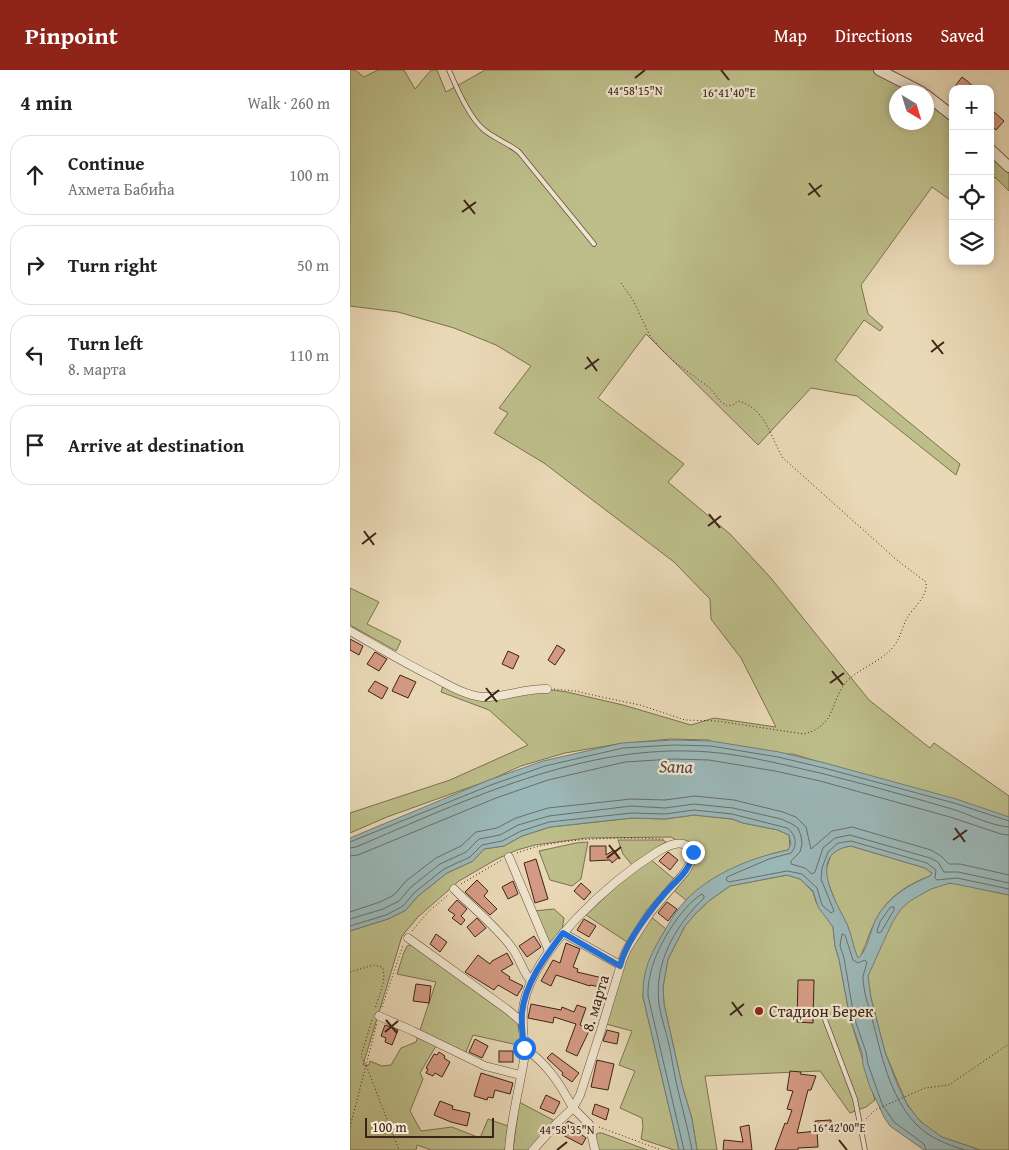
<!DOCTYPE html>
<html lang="en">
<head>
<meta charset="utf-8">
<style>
	body { margin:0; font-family:"Gentium Book Plus",serif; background:#f6f6f6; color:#202124 }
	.controls { position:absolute; right:15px; top:15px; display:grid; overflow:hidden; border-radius:10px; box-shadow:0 2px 8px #0003 }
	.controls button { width:45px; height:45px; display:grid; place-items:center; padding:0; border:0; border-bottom:1px solid #e0e0e0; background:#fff; color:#202124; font:25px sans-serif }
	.compass { position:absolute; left:539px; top:15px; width:45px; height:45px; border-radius:50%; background:#fff; box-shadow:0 2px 8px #0003; rotate:142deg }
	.scale { position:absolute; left:15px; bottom:12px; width:129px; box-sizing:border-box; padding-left:5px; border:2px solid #3d2317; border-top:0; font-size:14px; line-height:18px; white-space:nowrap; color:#3d2317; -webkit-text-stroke:4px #f1e6d0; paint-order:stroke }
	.stop { position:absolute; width:15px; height:15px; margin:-11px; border:4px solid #1a73e8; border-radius:50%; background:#fff }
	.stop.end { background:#1a73e8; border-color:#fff; box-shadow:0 1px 5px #0008 }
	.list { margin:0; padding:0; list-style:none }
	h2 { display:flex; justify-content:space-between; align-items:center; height:65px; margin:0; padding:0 20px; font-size:21px }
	h2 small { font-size:16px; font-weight:400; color:#757577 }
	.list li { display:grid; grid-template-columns:32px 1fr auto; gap:15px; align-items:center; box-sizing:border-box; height:80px; margin:0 10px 10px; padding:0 10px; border:1px solid #e0e0e0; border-radius:20px }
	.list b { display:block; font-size:19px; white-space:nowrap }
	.list p { margin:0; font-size:16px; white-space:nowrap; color:#757577 }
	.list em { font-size:16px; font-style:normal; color:#757577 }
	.icon { flex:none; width:28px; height:28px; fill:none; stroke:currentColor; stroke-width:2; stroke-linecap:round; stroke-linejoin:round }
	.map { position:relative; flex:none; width:659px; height:1080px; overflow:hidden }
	header { display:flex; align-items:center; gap:30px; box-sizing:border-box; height:70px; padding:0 25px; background:#8f2418; color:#fff }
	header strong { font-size:24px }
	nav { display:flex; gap:28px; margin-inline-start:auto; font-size:18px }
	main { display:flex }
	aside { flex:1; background:#fff }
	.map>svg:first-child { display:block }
	.green { fill:#bdbe8a; stroke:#7d7050 }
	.water { fill:#9bb8b8; stroke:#757c78; fill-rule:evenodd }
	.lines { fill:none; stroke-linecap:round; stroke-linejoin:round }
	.shore { stroke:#6c6e68; stroke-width:1 }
	.building { fill:#d59a83; stroke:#3d2317 }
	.service-casing { stroke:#68503f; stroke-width:5.5 }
	.minor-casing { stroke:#68503f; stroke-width:9 }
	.tertiary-casing { stroke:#68503f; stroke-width:12 }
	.path { stroke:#3d2317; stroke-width:1; stroke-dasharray:1 2.5; stroke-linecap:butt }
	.service { stroke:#f1e6d0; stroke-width:4 }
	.minor { stroke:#f1e6d0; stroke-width:8 }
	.tertiary { stroke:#f1e6d0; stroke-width:10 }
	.route { stroke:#1a73e8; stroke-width:6 }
	.ticks { fill:none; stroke:#3d2317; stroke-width:2 }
	.poi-dot { fill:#8f2418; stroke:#f1e6d0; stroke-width:2 }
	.labels { text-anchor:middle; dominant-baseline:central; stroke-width:4.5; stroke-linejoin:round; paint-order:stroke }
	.street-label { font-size:16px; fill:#3d2317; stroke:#f1e6d0 }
	.poi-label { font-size:16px; fill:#3d2317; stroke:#f1e6d0; text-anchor:start }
	.water-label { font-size:18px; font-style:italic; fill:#54483f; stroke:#f1e6d0 }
	.ticks-label { font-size:12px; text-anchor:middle; fill:#3d2317; stroke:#f1e6d0; stroke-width:4.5; stroke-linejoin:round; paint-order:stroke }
</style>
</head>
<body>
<header>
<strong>Pinpoint</strong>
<nav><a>Map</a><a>Directions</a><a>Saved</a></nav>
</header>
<main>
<aside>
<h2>4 min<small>Walk · 260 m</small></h2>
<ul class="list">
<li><svg class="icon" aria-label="ahead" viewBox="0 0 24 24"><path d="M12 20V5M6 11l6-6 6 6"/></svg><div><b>Continue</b><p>Ахмета Бабића</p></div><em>100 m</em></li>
<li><svg class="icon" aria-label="right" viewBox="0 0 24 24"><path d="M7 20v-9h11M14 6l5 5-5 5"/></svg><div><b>Turn right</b></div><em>50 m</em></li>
<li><svg class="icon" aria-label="left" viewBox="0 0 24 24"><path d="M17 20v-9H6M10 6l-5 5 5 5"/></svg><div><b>Turn left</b><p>8. марта</p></div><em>110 m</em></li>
<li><svg class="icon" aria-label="arrive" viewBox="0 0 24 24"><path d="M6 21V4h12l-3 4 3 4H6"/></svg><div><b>Arrive at destination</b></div></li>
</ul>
</aside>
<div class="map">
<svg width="659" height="1080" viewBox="0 0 659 1080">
	<rect width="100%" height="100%" fill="#ead9b7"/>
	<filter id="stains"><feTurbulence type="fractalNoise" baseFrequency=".004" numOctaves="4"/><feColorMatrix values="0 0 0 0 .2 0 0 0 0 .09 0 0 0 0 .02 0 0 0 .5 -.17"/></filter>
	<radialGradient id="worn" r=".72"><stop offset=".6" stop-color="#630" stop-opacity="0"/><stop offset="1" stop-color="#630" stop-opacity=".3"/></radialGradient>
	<g class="green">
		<polygon points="0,0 5,0 14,7 28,0 54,0 65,19 81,0 87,0 96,22 135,0 523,0 565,22 546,22 546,52 576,52 577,30 603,51 603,132 582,117 511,215 518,244 533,257 530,261 514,250 485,290 509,311 610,394 606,405 507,326 461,318 408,375 296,264 248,328 334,394 318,412 380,464 420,507 519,630 580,678 584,673 659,726 659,750 443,684 383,686 359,670 320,669 268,674 215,683 171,696 140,710 37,747 0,763 0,743 100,710 178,675 139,640 91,622 93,616 126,628 195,619 217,622 273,635 341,655 364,648 426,657 391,588 361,549 360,529 324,492 232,422 194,393 144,363 158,343 149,338 181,296 146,275 104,258 48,242 0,236"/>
		<polygon points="640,85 659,103 659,121 645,107 640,112"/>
		<polygon points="0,518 29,532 17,554 51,571 46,581 0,555"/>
		<path d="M344,745l38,4 11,4 35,7 11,5 1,13 -2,2c-39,8 -71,25 -102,50l-14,-11c13,-12 34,-28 18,-46l-12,-2 -7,-4 -85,1 -51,7 -18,5 -22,10 -36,21 -41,36 -16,19 -39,129h6l1,-4 12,5 9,-1 10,-17 15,-6 20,-60 -39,-8 7,-22 3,-6 4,-1 88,61 17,13 2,6 4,21 -49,-11 -10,24 -27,-13 -16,27 3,6 -13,32 11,20 31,-4 28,11 8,-19 20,7 -3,24h-74l-14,-5 -1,5h-66v-219l38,-12 18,-9 12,-14 29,-23 26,-12 11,-12 20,-3 18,-10 28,-9 82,-9 33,1z"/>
		<polygon points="268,770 313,770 316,772 315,775 282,795 273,784"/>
		<polygon points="238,772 231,809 222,816 200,810 189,781 226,773"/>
		<path d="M501,776l74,22 7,5 -2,3c-22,8 -43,21 -54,44 -6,10 -9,22 -14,33l-2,4 -3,1 -10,-34 -6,-8 -15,-39v-7l5,-15 9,-7z"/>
		<polygon points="300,789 324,809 296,843 277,872 236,845 287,797"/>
		<polygon points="437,805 450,809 463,822 466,832 483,857 485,876 489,889 500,948 525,1030 516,1037 500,1043 470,1001 355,1006 367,1080 347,1080 342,1049 332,1015 314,934 313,917 318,889 335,856 346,843 360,830 380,816"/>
		<polygon points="606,813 659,825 659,1080 630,1080 592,1067 578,1058 567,1048 556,1032 535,982 521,928 516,895 532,850 581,814"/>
		<polygon points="204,839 214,848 212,860 201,875 198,874 184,841"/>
		<path d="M300,846l16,13c-14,23 -21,40 -23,68l36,153h-5l-33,-11 2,-12 -1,-9 -22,-10 15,-37 -16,-6 13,-34 -26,-7 6,-17 13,-47z"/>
		<polygon points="169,1032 205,1051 180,1080 163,1080"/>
		<polygon points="248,1063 252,1063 297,1080 247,1080 245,1066"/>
	</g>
	<path class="water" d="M323,670l38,1 68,11 46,11 131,36 53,18v78l-59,-12 -19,6 -21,12 -9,8 -9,14 -24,53 3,22 14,54 13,34 10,20 13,16 21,15 38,13h-56l-34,-24 -6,-9 -14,-30 -7,-22 -1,-12 -12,-35 -11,-59 -4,-13 -2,-19 -15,-20 -5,-16 -13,-12 -13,-4 -57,11 -20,14 -14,13 -11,13 -17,33 -5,28 1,17 18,81 10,34 5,31h-18l-36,-153c0,-8 0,-16 2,-23 3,-15 11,-29 19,-42 6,-11 13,-23 22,-32 26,-27 67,-43 102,-50l3,-6 -2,-9 -11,-5 -35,-7 -11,-4 -38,-4 -29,4 -33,-1 -82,9 -28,9 -18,10 -20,3 -11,12 -26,12 -29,23 -12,14 -18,9 -38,12v-93l139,-58 54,-19 79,-18zM501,776l74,22 7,5 -2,3c-22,9 -42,21 -54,43 -6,11 -8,32 -18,39 -5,-11 -6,-23 -11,-34 -12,-24 -41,-71 4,-78z"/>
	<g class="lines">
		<g class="shore">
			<polyline points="0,772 141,715 195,696 273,678 323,675 361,676 428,687 474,698 604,733 659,751"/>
			<path d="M0,778l6,-1c111,-47 229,-105 353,-95 38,3 75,13 111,21 44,11 88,23 132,36 17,5 39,17 57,18"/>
			<polyline points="0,786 8,785 146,728 198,710 275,692 323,689 359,690 425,701 470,711 600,747 651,764 659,765"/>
			<polygon points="541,837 544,837 544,840 531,862 528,863 527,861 530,852"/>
			<polyline points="0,842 30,832 44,825 56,811 86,788 111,776 126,762 147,758 166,748 198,738 281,729 315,730 345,726 384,730 433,742 446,747 456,757 461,779 482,761 502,757 581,780 591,786 599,794 610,794 659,805"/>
			<polyline points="0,849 33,839 49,831 61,817 90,794 116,782 129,769 150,765 168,755 199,746 281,736 315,738 344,734 383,738 431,749 442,754 448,758 451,766 452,774 450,782 441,791 441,794 455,798 462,804 465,802 473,778 485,768 500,765 580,788 588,792 594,802 608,802 659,813"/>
			<path d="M0,856l36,-11 17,-9 12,-14 29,-23 26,-12 12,-12 20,-4 19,-10 28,-9 83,-9 33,1 29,-4 38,4 55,14c9,6 11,17 4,25l-22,6 -42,18 -1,3 3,2 58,-11 15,3 15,14 5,17 9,8 3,-2 -13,-32 1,-11 6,-16 10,-9 13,-2 76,22 9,7 -1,8 2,2 20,-2 52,11"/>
			<path d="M334,1080l-36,-154c0,-7 0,-13 2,-20 4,-25 30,-69 52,-82l2,2v2c-29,28 -50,64 -45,106 2,14 7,27 10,41 3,14 5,28 8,41 5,22 11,42 15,64"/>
			<path d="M576,1080l-2,-6 -30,-22 -12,-18 -14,-40 -2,-12 -12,-35 -10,-59 -4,-12 2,-12 3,1 8,25 5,3 7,-3 2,2c-1,5 -3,10 -4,14 0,14 5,29 9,42 9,35 17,77 43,105 14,15 31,21 50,27"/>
		</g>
	</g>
	<g class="building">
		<polygon points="612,7 616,10 626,19 603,19"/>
		<polygon points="644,42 654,51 646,60 640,55 640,46"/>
		<polygon points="0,569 13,576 9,585 0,580"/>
		<polygon points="207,575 215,580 205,595 198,590"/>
		<polygon points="158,581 169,586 163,599 152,594"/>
		<polygon points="25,582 37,589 29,601 17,594"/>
		<polygon points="50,605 66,612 58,628 42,621"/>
		<polygon points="25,611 38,618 32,629 18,621"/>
		<polygon points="240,776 256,776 256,785 264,780 269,787 262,793 260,790 240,791"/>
		<polygon points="318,782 328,790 320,800 309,791"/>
		<polygon points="186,789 198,829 185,833 174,793"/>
		<polygon points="127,810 138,821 134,826 147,839 140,845 115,822"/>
		<polygon points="163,811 168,824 158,829 152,817"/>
		<polygon points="231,813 241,822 234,830 224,821"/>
		<polygon points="107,830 117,839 111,846 115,850 111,855 102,848 105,845 98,840"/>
		<polygon points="317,832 327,839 318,851 308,843"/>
		<polygon points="127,848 136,858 125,867 117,857"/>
		<polygon points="234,849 246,856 239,867 227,860"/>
		<polygon points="86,864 97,872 90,882 80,874"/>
		<polygon points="184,866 191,877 177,887 169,876"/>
		<polygon points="216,873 230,879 223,897 228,899 227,902 257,909 255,918 240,915 240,916 206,905 201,916 191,911 203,890 210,893"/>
		<polygon points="157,883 163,894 151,901 160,907 159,909 173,916 167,926 148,915 144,920 115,902 128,885 140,894 142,891"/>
		<polygon points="448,910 464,910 463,953 447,952"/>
		<polygon points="66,914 81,916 79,933 63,931"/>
		<polygon points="181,934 211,940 212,937 224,942 227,935 236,938 230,955 240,959 227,986 216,981 226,954 204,947 203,953 178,948"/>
		<polygon points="35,955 48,960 42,975 35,972 36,968 31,966"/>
		<polygon points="257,960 269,963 267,974 253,971"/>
		<polygon points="125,969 138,976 132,988 119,982"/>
		<rect x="149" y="981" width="14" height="11"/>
		<polygon points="89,982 95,986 94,988 100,992 92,1007 85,1003 83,1006 76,1003 78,999 76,998 84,984 87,985"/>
		<polygon points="202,983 229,1003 222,1012 212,1005 213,1003 197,988"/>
		<polygon points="247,990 264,994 258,1020 241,1017"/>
		<polygon points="440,1001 451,1002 450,1004 466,1006 461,1020 458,1020 447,1063 467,1061 468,1077 448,1078 448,1080 425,1080 435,1053 437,1054 442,1040 437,1039 443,1021 437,1020"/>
		<polygon points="131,1003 163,1013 160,1024 145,1020 143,1028 138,1027 137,1030 124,1026"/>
		<polygon points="196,1025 210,1032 204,1044 190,1038"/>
		<polygon points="90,1031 103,1036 102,1039 120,1043 117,1056 101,1052 84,1045"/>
		<polygon points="245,1034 259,1039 256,1050 242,1044"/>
		<polygon points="481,1050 481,1059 465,1059 465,1051"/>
		<polygon points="218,1051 230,1057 228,1062 236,1068 232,1075 209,1063"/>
		<polygon points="399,1055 402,1080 373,1080 374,1070 393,1072 390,1057"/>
	</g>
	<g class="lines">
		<defs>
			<g id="service">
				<path d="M99,0c7,17 20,46 33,58 9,9 26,15 37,24l75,92"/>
				<polyline points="471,939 505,1029 515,1080"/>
			</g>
			<g id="minor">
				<path d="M0,561c28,16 56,33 85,47 15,8 30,17 47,19 21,1 43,-9 65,-8"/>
				<polyline points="159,787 199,881"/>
				<path d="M104,819c18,18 44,39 58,59 8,10 10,23 19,33"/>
				<polyline points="213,863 270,895"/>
				<polyline points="58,868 158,940 172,952"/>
				<polyline points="29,946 63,961 135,996 170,1005"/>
				<path d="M174,978c23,15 36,36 49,60l-16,15 -24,27"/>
				<path d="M159,1080c2,-31 10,-60 15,-90 2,-19 -4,-38 0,-57 11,-55 87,-122 133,-151 11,-7 28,-15 36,0l-2,10 -6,10 -35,41 -23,36 -5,12 -20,66 -22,68 -7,13 16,16 6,26"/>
			</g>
			<g id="tertiary">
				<polyline points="529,0 572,22"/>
				<polyline points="576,25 603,46"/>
				<polyline points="640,79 659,97"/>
			</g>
		</defs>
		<use href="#service" class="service-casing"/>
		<use href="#minor" class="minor-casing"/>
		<use href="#tertiary" class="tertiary-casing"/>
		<g class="path">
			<path d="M204,619l21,2 36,8 29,6 45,15 32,1 87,13c34,-9 25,-34 44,-54 14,-13 34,-19 46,-34 7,-9 8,-19 13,-28 7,-12 21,-21 19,-36l-28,-21 -115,-103c-13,-21 -17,-50 -45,-57l-5,4 -6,1 -6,-4 -11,-14 -38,-28 -12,-12 -10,-12 -17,-36 -12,-17"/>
			<path d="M167,783c41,-16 103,-16 147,-14"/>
			<polyline points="111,814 152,790"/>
			<polyline points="62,861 78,842 98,825"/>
			<path d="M0,902l24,-7 8,2c6,11 -4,30 -7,42"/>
			<polyline points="32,937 53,875"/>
			<polyline points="22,950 11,986 16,995 49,1080"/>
			<polyline points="516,1049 525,1040 575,1018 599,1015 659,974"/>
			<polyline points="0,1057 27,953"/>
			<polyline points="249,1057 311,1080"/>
		</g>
		<use href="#service" class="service"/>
		<use href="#minor" class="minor"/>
		<use href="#tertiary" class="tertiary"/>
	</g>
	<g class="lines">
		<path class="route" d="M174,978c-1,-11 -3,-23 -2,-35 3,-30 23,-56 41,-80l57,33c6,-25 29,-54 45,-73 12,-13 26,-23 28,-41"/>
	</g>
	<path class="ticks" d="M371,0l8,10M285,8l10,-8M459,113l11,14M458,125l14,-10M114,130l11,14M112,142l14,-10M582,270l11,14M581,282l13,-10M237,287l10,14M235,299l14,-10M359,444l11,14M358,456l13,-10M14,461l10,14M12,474l14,-11M482,601l11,14M480,613l14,-10M136,618l11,14M135,631l14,-11M605,758l10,14M603,770l14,-10M259,775l11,14M257,788l14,-11M382,932l10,14M380,945l14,-11M36,950l11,13M35,962l13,-11M489,1070l8,10M207,1080l10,-8"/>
	<circle class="poi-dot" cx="409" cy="941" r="5"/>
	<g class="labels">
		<g class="street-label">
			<text transform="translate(245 933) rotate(-73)">8. марта</text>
		</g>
		<g class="poi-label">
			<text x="419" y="941">Стадион Берек</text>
		</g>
		<g class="water-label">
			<text transform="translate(326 696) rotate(1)">Sana</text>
		</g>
	</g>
	<g class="ticks-label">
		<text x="285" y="25">44°58'15"N</text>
		<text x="379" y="27">16°41'40"E</text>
		<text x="489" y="1062">16°42'00"E</text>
		<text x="217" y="1064">44°58'35"N</text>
	</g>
	<rect width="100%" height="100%" filter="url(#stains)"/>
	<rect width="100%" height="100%" fill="url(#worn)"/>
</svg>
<div class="controls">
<button>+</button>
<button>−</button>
<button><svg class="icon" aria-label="locate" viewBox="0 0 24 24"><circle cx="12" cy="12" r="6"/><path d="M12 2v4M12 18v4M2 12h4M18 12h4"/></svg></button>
<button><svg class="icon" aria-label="layers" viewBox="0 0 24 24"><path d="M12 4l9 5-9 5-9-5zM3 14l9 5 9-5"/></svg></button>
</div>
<svg class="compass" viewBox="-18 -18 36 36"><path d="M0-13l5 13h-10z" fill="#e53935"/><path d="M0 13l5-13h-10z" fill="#757577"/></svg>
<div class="scale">100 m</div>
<div class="stop" style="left:174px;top:978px"></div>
<div class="stop end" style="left:343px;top:782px"></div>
</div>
</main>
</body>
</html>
